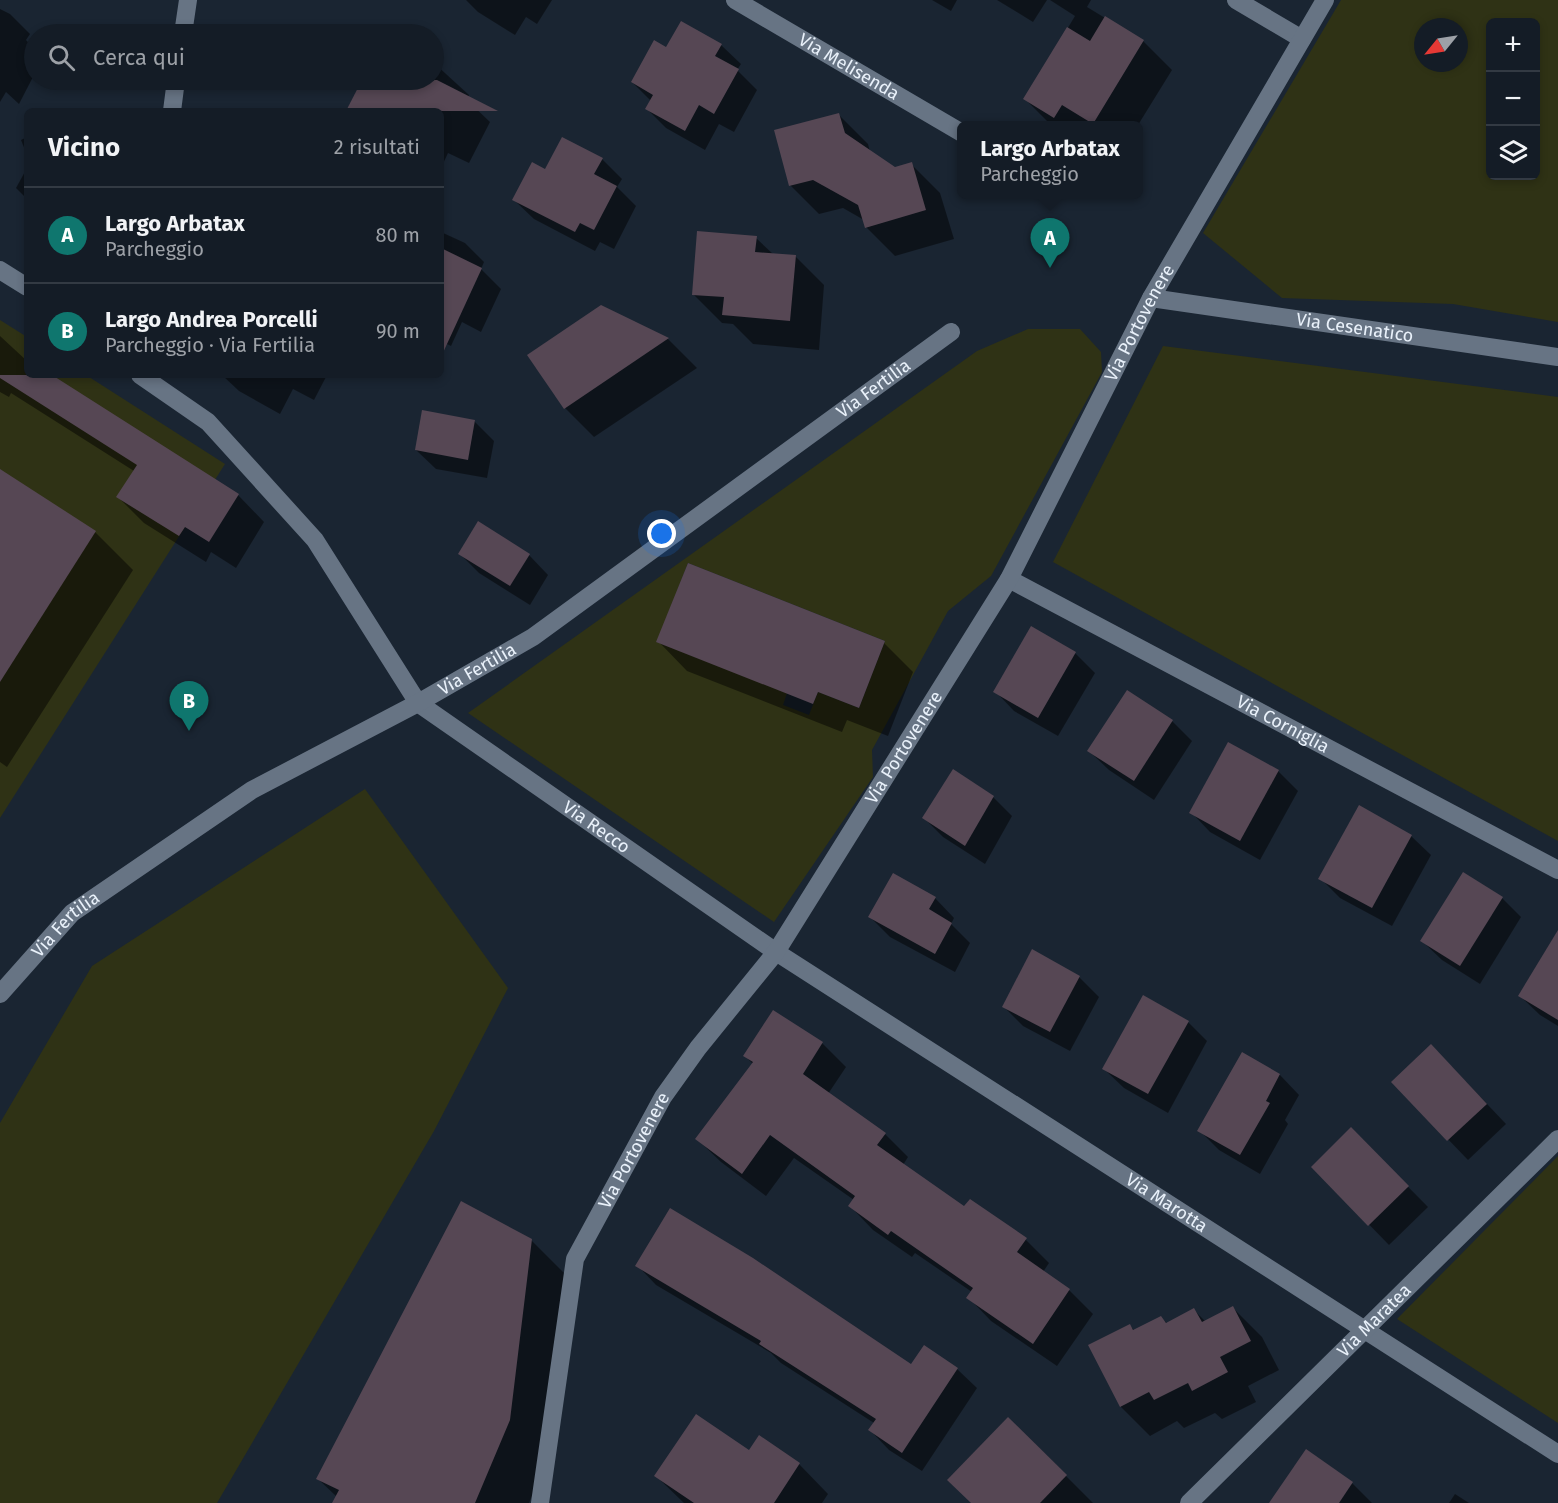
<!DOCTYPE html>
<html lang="it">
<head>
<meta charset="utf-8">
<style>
	body { margin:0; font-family:"Fira Sans",sans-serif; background:#1d252e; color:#f1f3f6 }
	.controls { position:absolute; right:18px; top:18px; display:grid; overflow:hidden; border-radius:9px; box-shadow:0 3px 9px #0003 }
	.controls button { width:54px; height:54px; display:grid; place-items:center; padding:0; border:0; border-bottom:2px solid #333a43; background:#141c26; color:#f1f3f6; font:30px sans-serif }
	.compass { position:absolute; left:1414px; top:18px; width:54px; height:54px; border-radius:50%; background:#141c26; box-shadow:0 3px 9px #0003; rotate:240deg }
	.you { position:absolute; left:662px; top:534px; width:21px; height:21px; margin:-15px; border:4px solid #fff; border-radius:50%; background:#1a73e8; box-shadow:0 0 0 9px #1a73e833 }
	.badge { display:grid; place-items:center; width:39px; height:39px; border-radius:50%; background:#0f766e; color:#fff; font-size:20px; font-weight:700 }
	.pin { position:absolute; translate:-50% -50px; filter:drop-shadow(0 2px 3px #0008) }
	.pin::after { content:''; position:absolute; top:32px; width:21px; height:18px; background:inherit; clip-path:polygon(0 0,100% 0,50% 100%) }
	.popup { position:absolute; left:957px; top:121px; width:186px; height:78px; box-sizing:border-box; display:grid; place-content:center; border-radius:9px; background:#141c26; filter:drop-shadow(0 2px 4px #0005); font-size:20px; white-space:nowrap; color:#9da1a7 }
	.popup b { font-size:22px; color:#f1f3f6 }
	.popup::after { content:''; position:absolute; left:50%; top:100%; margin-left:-12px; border:12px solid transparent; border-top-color:#141c26 }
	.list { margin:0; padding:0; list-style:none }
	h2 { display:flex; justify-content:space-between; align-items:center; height:78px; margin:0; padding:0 24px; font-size:26px }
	h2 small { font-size:20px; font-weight:400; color:#9da1a7 }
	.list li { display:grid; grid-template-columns:39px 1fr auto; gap:18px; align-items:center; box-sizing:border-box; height:96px; padding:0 24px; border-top:2px solid #333a43 }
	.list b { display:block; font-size:22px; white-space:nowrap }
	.list p { margin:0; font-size:20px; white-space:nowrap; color:#9da1a7 }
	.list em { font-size:20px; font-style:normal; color:#9da1a7 }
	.icon { flex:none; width:33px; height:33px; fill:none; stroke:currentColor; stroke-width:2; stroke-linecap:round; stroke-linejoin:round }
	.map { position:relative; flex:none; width:1558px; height:1503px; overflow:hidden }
	.search { position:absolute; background:#141c26; box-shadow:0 3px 9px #0003; left:24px; top:24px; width:420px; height:66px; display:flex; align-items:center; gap:15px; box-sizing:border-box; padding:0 21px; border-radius:33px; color:#9da1a7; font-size:22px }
	.panel { position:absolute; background:#141c26; box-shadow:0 3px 9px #0003; left:24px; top:108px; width:420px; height:270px; border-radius:9px }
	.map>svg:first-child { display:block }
	.green { fill:#2f3215; fill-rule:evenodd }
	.shadow { fill:#0007 }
	.building { fill:#564754 }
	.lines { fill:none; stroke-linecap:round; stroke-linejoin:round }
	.street { stroke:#677484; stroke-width:18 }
	.labels { text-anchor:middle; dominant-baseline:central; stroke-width:5; stroke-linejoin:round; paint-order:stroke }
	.street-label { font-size:18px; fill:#e9f1fa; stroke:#1a2532 }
</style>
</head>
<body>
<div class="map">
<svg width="1558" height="1503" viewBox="0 0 1558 1503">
	<rect width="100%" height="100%" fill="#1a2532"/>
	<g class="green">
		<path d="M1341,0h217v322l-105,-18 -171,-6 -79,-65zM1536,22v154h-46v-154zM1423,27h36v36h-36z"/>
		<polygon points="0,320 27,337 27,375 86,375 225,464 0,818"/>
		<path d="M1028,329h52l21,23 1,20 -111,204 -43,35 -76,139 1,27 -99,145 -306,-209 509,-362zM688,563l197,78 -26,67 -41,-16 -9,23 -26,-10 4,-12 -130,-51z"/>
		<polygon points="1163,346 1558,397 1558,841 1053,562"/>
		<polygon points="365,789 508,988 434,1131 217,1503 0,1503 0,1123 92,966"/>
		<polygon points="1558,1156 1558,1423 1397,1319"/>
	</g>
	<g class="shadow">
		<polygon points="466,0 552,0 537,24 526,17 515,35 478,12"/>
		<polygon points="932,0 957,0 951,11"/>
		<polygon points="997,0 1047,0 1033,22"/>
		<polygon points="1050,0 1091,0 1087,7 1143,41 1172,70 1138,125 1051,125 1025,99 1075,16"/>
		<polygon points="0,9 10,14 30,34 26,40 34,49 34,75 19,104 6,92 0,102"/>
		<polygon points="721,45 741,64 737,70 757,90 734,132 719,124 705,150 666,128 647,109 651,101 632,82 667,49"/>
		<polygon points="434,63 469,95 467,100 490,122 469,163 448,153 441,168 441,111 358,111 351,104 363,80 434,80"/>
		<polygon points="839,115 868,144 870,152 895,169 911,164 940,193 954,239 895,256 866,227 864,220 843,208 819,214 790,185"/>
		<polygon points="27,137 27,155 21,140"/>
		<polygon points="602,159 622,179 617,187 636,206 614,249 600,242 595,251 534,219 514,200 545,171"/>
		<polygon points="27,168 27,199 16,188"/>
		<polygon points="441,232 465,243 484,262 481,269 501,289 481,332 462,322 451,346 441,341"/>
		<polygon points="756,238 773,254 795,256 824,285 819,350 753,344 733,324 722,323 693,294"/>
		<polygon points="601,307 668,339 697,368 594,437 565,408"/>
		<polygon points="0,336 27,361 27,375 49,375 238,495 264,522 236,568 211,552 206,562 144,523 118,497 134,471 11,393 9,397 0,392"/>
		<polygon points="222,375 327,375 314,400 293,389 280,414 239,391"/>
		<polygon points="474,421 494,441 487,478 436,469 416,450"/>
		<polygon points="0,487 95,532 133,570 7,767 0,762"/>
		<polygon points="460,554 529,555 548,575 530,605 479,573"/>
		<polygon points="1032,628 1075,653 1095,673 1058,736 1014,711 995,691"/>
		<polygon points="658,641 884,643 913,672 888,736 847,720 842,732 687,671"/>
		<polygon points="1127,692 1172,721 1192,741 1154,800 1109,770 1089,751"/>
		<polygon points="1278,771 1298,791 1260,860 1210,832 1191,812"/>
		<polygon points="993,797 1012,816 985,864 943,837 924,818"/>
		<polygon points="1411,836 1431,855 1392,926 1340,898 1320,878"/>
		<polygon points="935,898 954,918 951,924 970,943 955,972 890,937 870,917"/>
		<polygon points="1502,898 1521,917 1480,984 1442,960 1422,941"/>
		<polygon points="1558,938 1558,1026 1540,1015 1520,996"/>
		<polygon points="1079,977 1099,997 1070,1051 1023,1026 1003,1006"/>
		<polygon points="773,1012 822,1043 846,1067 828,1094 885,1134 908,1157 903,1165 965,1209 970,1201 1026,1240 1049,1263 1043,1272 1070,1291 1093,1314 1057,1366 991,1321 968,1297 972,1292 915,1253 912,1257 873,1230 850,1206 854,1200 794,1158 766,1196 721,1162 697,1139 753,1064 745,1056"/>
		<polygon points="1188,1022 1207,1041 1168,1113 1124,1088 1104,1069"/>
		<polygon points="1242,1054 1280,1075 1299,1095 1285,1120 1288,1124 1260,1174 1219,1150 1199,1130"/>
		<polygon points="1451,1066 1506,1124 1468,1160 1393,1082"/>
		<polygon points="1351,1129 1428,1207 1389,1245 1313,1167"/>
		<polygon points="531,1240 569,1278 547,1459 529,1503 334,1503 337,1497 317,1478"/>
		<polygon points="637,1265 912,1367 957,1369 977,1388 922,1471 889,1450 870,1430 874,1423 781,1363 771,1353 656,1285"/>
		<polygon points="1233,1308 1262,1337 1279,1370 1248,1386 1256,1402 1222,1419 1215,1413 1184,1428 1177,1421 1150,1436 1121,1407 1090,1346 1130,1326 1135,1331 1161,1318 1168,1324 1194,1310 1206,1322"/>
		<polygon points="1008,1420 1066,1476 1093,1503 972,1503"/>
		<polygon points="759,1437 799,1464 828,1494 822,1503 684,1503 656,1476 750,1452"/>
		<polygon points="1307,1452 1352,1483 1372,1503 1271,1503"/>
		<polygon points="1455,1494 1469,1503 1449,1503"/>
	</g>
	<g class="building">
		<polygon points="1105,16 1144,40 1093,124 1062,105 1054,118 1023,99 1067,27 1090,41"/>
		<polygon points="681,21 722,44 715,56 739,69 714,114 699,105 685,131 645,109 653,95 631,82 654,40 666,47"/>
		<polygon points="362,80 437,80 498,111 346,111"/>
		<polygon points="839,113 845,133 895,167 912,162 926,210 865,228 858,205 813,180 789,186 774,130"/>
		<polygon points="562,137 603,158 594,174 617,186 594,230 580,223 575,232 512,200 532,162 545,169"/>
		<polygon points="697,231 757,236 755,252 796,255 790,321 722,315 724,297 692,295"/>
		<polygon points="441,248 482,268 441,357"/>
		<polygon points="601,305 669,338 564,409 527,355"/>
		<polygon points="0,375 52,375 239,494 209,542 185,527 179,536 116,497 137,465 0,378"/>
		<polygon points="422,410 475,420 468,460 415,450"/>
		<polygon points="0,469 96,531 0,682"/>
		<polygon points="478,521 530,554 510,586 458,554"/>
		<polygon points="688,563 885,641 859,708 818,692 813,704 656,642"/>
		<polygon points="1031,626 1076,652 1038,718 993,692"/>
		<polygon points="1127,690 1173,720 1134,781 1087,751"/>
		<polygon points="1228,742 1279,770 1240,841 1189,813"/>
		<polygon points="953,769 994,796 965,846 922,818"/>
		<polygon points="1359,805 1412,835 1372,908 1318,879"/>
		<polygon points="1463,872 1503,897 1460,966 1420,941"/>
		<polygon points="893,873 936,897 929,909 952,923 935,954 868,917"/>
		<polygon points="1558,930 1558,1020 1518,996"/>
		<polygon points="1032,949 1080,976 1050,1032 1002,1007"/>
		<polygon points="1143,995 1189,1021 1148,1094 1102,1069"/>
		<polygon points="773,1010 823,1042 803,1074 886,1133 877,1145 964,1206 970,1199 1027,1238 1017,1252 1070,1289 1033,1344 966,1298 973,1288 891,1231 888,1235 848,1206 855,1196 770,1135 742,1174 695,1139 753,1062 743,1056"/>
		<polygon points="1431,1044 1487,1104 1447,1141 1391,1082"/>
		<polygon points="1242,1052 1280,1074 1266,1101 1270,1103 1240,1155 1197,1131"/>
		<polygon points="1351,1127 1409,1186 1368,1226 1311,1167"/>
		<polygon points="461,1201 532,1239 510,1420 475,1503 332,1503 339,1490 316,1479"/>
		<polygon points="670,1208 753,1258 911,1364 924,1345 958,1368 902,1453 868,1430 876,1419 759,1344 761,1341 635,1266"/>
		<polygon points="1233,1306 1251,1341 1220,1357 1228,1372 1192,1391 1188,1383 1154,1400 1149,1392 1120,1407 1088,1345 1130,1324 1133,1330 1161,1316 1166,1323 1194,1308 1202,1322"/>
		<polygon points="696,1414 749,1450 759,1435 800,1463 774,1503 694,1503 654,1476"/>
		<polygon points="1008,1417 1067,1475 1040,1503 971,1503 947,1480"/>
		<polygon points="1306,1449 1353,1482 1339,1503 1269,1503"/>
	</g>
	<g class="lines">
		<g class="street">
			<path id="s1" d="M735,0l227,133"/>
			<polyline points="1236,0 1302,39"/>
			<polyline points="183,34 188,0"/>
			<polyline points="172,111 176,80"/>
			<polyline points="0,270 27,287"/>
			<path id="s2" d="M1151,298l407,59"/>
			<path id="s3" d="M140,375l68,47 107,118 103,163 358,249 782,502"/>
			<path id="s4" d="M1009,579l549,291"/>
			<path id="s5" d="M0,994l72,-81 180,-123 166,-87 115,-66 418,-305"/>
			<path id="s6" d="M540,1503l35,-244 88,-162 35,-49 78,-96 233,-373 142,-281 174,-298"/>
			<path id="s7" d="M1189,1503l369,-364"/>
		</g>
	</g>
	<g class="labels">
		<g class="street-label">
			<text stroke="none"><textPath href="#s1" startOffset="132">Via Melisenda</textPath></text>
			<text stroke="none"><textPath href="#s6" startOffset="1342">Via Portovenere</textPath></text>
			<text stroke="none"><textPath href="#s2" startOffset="206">Via Cesenatico</textPath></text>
			<text stroke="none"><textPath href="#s5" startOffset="1068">Via Fertilia</textPath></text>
			<text stroke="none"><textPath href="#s5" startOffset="582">Via Fertilia</textPath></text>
			<text stroke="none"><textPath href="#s4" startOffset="310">Via Corniglia</textPath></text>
			<text stroke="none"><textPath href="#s6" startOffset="856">Via Portovenere</textPath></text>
			<text stroke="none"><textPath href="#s3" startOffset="652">Via Recco</textPath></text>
			<text stroke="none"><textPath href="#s5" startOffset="96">Via Fertilia</textPath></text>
			<text stroke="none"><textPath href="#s6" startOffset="370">Via Portovenere</textPath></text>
			<text stroke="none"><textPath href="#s3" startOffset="1335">Via Marotta</textPath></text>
			<text stroke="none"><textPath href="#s7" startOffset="260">Via Maratea</textPath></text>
		</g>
	</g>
</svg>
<div class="controls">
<button>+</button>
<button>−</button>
<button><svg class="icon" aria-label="layers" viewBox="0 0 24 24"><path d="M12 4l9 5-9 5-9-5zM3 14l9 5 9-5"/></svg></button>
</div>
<svg class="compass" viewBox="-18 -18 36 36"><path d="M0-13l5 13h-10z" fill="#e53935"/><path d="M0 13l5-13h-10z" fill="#9da1a7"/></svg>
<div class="you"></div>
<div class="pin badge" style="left:1050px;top:268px">A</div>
<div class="popup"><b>Largo Arbatax</b>Parcheggio</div>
<div class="pin badge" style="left:189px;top:731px">B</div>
<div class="search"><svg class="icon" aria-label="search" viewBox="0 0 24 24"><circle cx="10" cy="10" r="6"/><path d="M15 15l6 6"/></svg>Cerca qui</div>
<section class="panel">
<h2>Vicino<small>2 risultati</small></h2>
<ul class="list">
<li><span class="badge">A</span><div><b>Largo Arbatax</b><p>Parcheggio</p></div><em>80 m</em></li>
<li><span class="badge">B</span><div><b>Largo Andrea Porcelli</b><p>Parcheggio · Via Fertilia</p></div><em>90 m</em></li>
</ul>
</section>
</div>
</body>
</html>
